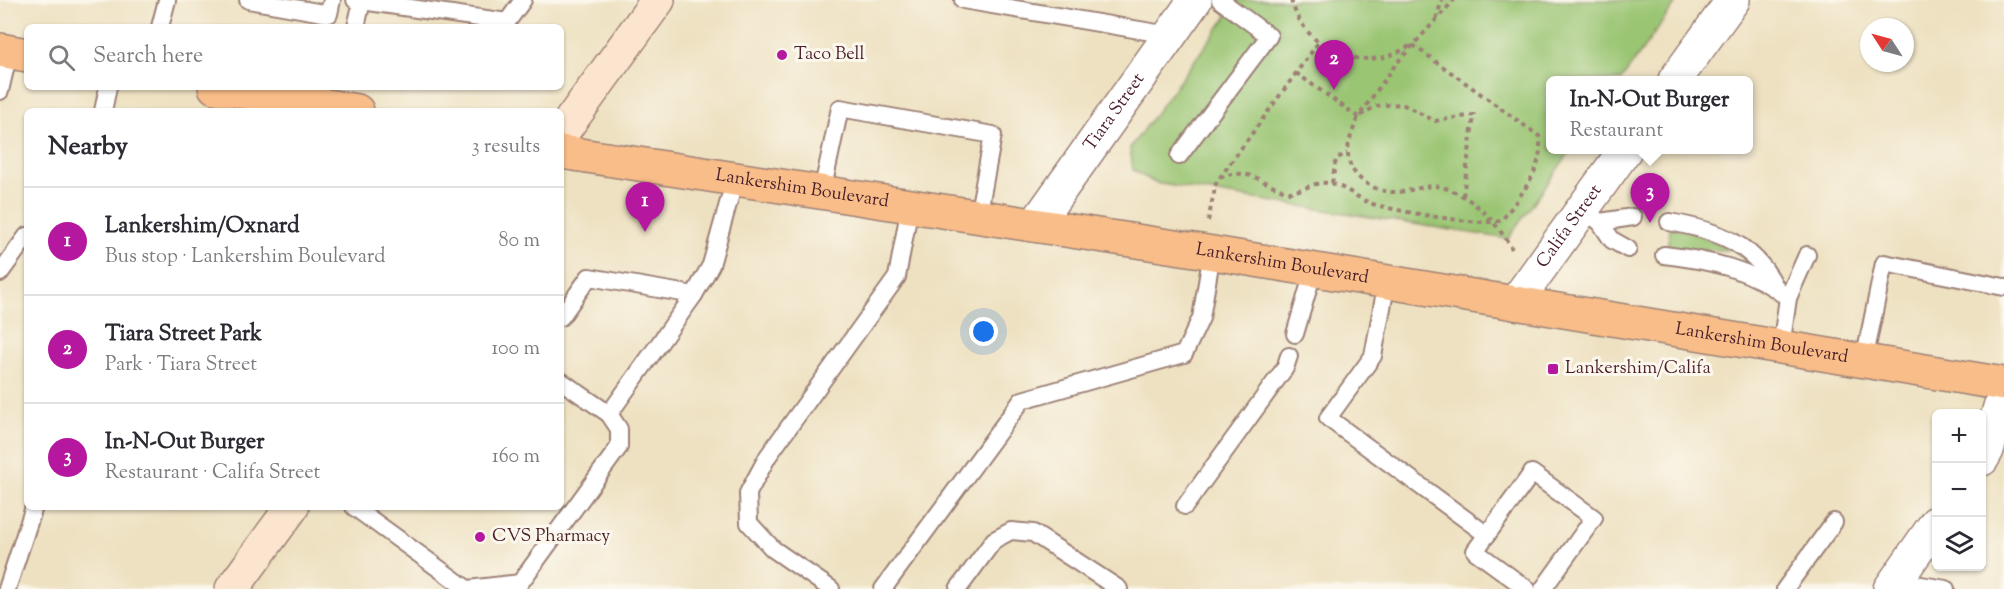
<!DOCTYPE html>
<html lang="en">
<head>
<meta charset="utf-8">
<style>
	body { margin:0; font-family:"Sorts Mill Goudy",serif; background:#f2f2f3; color:#2b2b33 }
	.controls { position:absolute; right:18px; bottom:18px; display:grid; overflow:hidden; border-radius:9px; box-shadow:0 2px 4px #0004 }
	.controls button { width:54px; height:54px; display:grid; place-items:center; padding:0; border:0; border-bottom:2px solid #e1e1e2; background:#fff; color:#2b2b33; font:30px sans-serif }
	.compass { position:absolute; left:1860px; top:18px; width:54px; height:54px; border-radius:50%; background:#fff; box-shadow:0 2px 4px #0004; rotate:306deg }
	.you { position:absolute; left:984px; top:332px; width:21px; height:21px; margin:-15px; border:4px solid #fff; border-radius:50%; background:#1a73e8; box-shadow:0 0 0 9px #1a73e833 }
	.badge { display:grid; place-items:center; width:39px; height:39px; border-radius:50%; background:#b5179e; color:#fff; font-size:20px; font-weight:700 }
	.pin { position:absolute; translate:-50% -50px; filter:drop-shadow(0 2px 3px #0008) }
	.pin::after { content:''; position:absolute; top:32px; width:21px; height:18px; background:inherit; clip-path:polygon(0 0,100% 0,50% 100%) }
	.popup { position:absolute; left:1546px; top:76px; width:207px; height:78px; box-sizing:border-box; display:grid; place-content:center; border-radius:9px; background:#fff; filter:drop-shadow(0 2px 4px #0005); font-size:20px; white-space:nowrap; color:#7c7c81 }
	.popup b { font-size:22px; color:#2b2b33 }
	.popup::after { content:''; position:absolute; left:50%; top:100%; margin-left:-12px; border:12px solid transparent; border-top-color:#fff }
	.list { margin:0; padding:0; list-style:none }
	h2 { display:flex; justify-content:space-between; align-items:center; height:78px; margin:0; padding:0 24px; font-size:26px }
	h2 small { font-size:20px; font-weight:400; color:#7c7c81 }
	.list li { display:grid; grid-template-columns:39px 1fr auto; gap:18px; align-items:center; box-sizing:border-box; height:108px; padding:0 24px; border-top:2px solid #e1e1e2 }
	.list b { display:block; font-size:22px; white-space:nowrap }
	.list p { margin:0; font-size:20px; white-space:nowrap; color:#7c7c81 }
	.list em { font-size:20px; font-style:normal; color:#7c7c81 }
	.icon { flex:none; width:33px; height:33px; fill:none; stroke:currentColor; stroke-width:2; stroke-linecap:round; stroke-linejoin:round }
	.map { position:relative; flex:none; width:2004px; height:589px; overflow:hidden }
	.search { position:absolute; background:#fff; box-shadow:0 2px 4px #0004; left:24px; top:24px; width:540px; height:66px; display:flex; align-items:center; gap:15px; box-sizing:border-box; padding:0 21px; border-radius:9px; color:#7c7c81; font-size:22px }
	.panel { position:absolute; background:#fff; box-shadow:0 2px 4px #0004; left:24px; top:108px; width:540px; height:402px; border-radius:9px }
	.map>svg:first-child { display:block }
	.green { fill:#9ac572; stroke:#72724e; stroke-width:1.5 }
	.lines { fill:none; stroke-linecap:round; stroke-linejoin:round }
	.lane-casing { stroke:#9c8076; stroke-width:20 }
	.street-casing { stroke:#9c8076; stroke-width:36 }
	.secondary-casing { stroke:#9c8076; stroke-width:36 }
	.primary-casing { stroke:#9c8076; stroke-width:36 }
	.path { stroke:#9c8076; stroke-width:4; stroke-dasharray:4.5 4.5; stroke-linecap:butt }
	.lane { stroke:#fff; stroke-width:16 }
	.street { stroke:#fff; stroke-width:33 }
	.secondary { stroke:#fce5cf; stroke-width:33 }
	.primary { stroke:#f8bd88; stroke-width:33 }
	.poi-dot { fill:#b5179e; stroke:#fbf7ec; stroke-width:2 }
	.labels { text-anchor:middle; dominant-baseline:central; stroke-width:6; stroke-linejoin:round; paint-order:stroke }
	.poi-label { font-size:18px; fill:#4a1f2b; stroke:#fbf7ec; text-anchor:start }
	.street-label { font-size:18px; fill:#4a1f2b; stroke:#fbf7ec }
</style>
</head>
<body>
<div class="map">
<svg width="2004" height="589" viewBox="0 0 2004 589">
	<rect width="100%" height="100%" fill="#fbf7ec"/>
	<filter id="ink" filterUnits="userSpaceOnUse"><feTurbulence type="fractalNoise" baseFrequency=".0167" numOctaves="2"/><feDisplacementMap in="SourceGraphic" scale="12" xChannelSelector="R" yChannelSelector="G"/><feConvolveMatrix kernelMatrix="1 2 1 2 8 2 1 2 1" color-interpolation-filters="sRGB"/></filter>
	<filter id="wash" filterUnits="userSpaceOnUse"><feTurbulence type="fractalNoise" baseFrequency=".008" numOctaves="4" result="noise"/><feDisplacementMap in="SourceGraphic" scale="24" xChannelSelector="R" yChannelSelector="G"/><feGaussianBlur stdDeviation="1.35" result="paint"/><feColorMatrix in="noise" values="0 0 0 0 0 0 0 0 0 0 0 0 0 0 0 0 0 1.4 0 .05"/><feComposite in="paint" operator="in"/></filter>
	<g filter="url(#wash)">
		<rect width="100%" height="100%" fill="#eee1c1"/>
		<g class="green">
			<polygon points="1239,0 1678,0 1621,80 1551,80 1551,150 1571,150 1508,239 1155,183 1133,170 1130,148"/>
			<polygon points="1670,228 1689,231 1727,247 1727,250 1667,249"/>
		</g>
	</g>
	<g filter="url(#ink)">
		<g class="lines">
			<defs>
				<g id="lane">
					<polyline points="248,0 329,14 332,0"/>
					<polyline points="355,0 362,1 356,27"/>
					<polyline points="963,0 1169,35"/>
					<polyline points="362,1 507,22 523,0"/>
					<polyline points="160,27 167,0"/>
					<polyline points="0,91 9,52"/>
					<polyline points="103,111 108,87"/>
					<polyline points="1179,156 1269,36 1220,0"/>
					<polyline points="822,192 840,108 993,135 978,217"/>
					<polyline points="1581,209 1600,222 1612,240 1628,249"/>
					<polyline points="1600,222 1633,217"/>
					<path d="M1669,222c47,8 85,21 107,66"/>
					<path d="M1664,255c44,5 89,14 124,43"/>
					<polyline points="0,273 27,236"/>
					<polyline points="1387,281 1373,356 1328,418 1487,535"/>
					<polyline points="561,317 589,277 694,295"/>
					<polyline points="1295,334 1314,269"/>
					<polyline points="1781,347 1788,298 1807,255"/>
					<polyline points="1864,361 1884,263 2004,287"/>
					<polyline points="561,381 609,414 694,295 711,265 735,179"/>
					<polyline points="1185,506 1285,368 1289,356"/>
					<polyline points="354,507 467,589"/>
					<polyline points="1896,581 1946,589"/>
					<polyline points="7,589 34,507"/>
					<polyline points="468,589 520,583 619,447 619,429 609,414"/>
					<polyline points="831,589 773,549 749,523 748,493 768,456 897,277 910,206"/>
					<polyline points="883,589 1022,400 1184,354 1201,318 1212,253"/>
					<polyline points="958,589 994,540 1011,531 1033,533 1119,589"/>
					<polyline points="1527,589 1475,551 1532,473 1594,518 1543,589"/>
					<polyline points="1785,589 1834,522"/>
				</g>
				<g id="street">
					<polyline points="1675,80 1733,0"/>
					<path id="s1" d="M1035,225l160,-225"/>
					<path id="s2" d="M1515,303l110,-153"/>
					<polyline points="1982,459 1987,450 2004,394"/>
					<polyline points="1890,589 1936,523"/>
				</g>
				<g id="secondary">
					<polyline points="561,134 658,0"/>
					<polyline points="232,589 292,507"/>
				</g>
				<g id="primary">
					<polyline points="0,50 27,55"/>
					<polyline points="215,87 357,111"/>
					<path id="s3" d="M561,152l640,99 803,133"/>
				</g>
			</defs>
			<use href="#lane" class="lane-casing"/>
			<use href="#street" class="street-casing"/>
			<use href="#secondary" class="secondary-casing"/>
			<use href="#primary" class="primary-casing"/>
			<g class="path">
				<path d="M1291,0c11,39 47,64 88,58 11,-1 21,-7 31,-12"/>
				<polyline points="1436,19 1442,0"/>
				<polyline points="1296,73 1358,117 1396,64 1454,0"/>
				<path d="M1220,178c27,-13 44,7 69,14 15,-1 28,-13 44,-8 13,4 25,14 37,19 19,7 117,25 132,17 17,-23 44,-53 37,-84l-126,-91"/>
				<polyline points="1332,183 1336,159 1347,153"/>
				<path d="M1463,196l11,-81 -39,6 -33,-17 -17,1 -9,1 -18,11c-4,11 -10,23 -10,35 -1,24 26,41 48,40 18,0 31,-10 49,-4 30,10 52,35 67,61"/>
				<polyline points="1208,221 1216,183 1318,43"/>
			</g>
			<use href="#lane" class="lane"/>
			<use href="#street" class="street"/>
			<use href="#secondary" class="secondary"/>
			<use href="#primary" class="primary"/>
		</g>
	</g>
	<g class="poi-dot">
		<circle cx="782" cy="55" r="6"/>
		<rect x="1547" y="363" width="12" height="12" rx="3"/>
		<circle cx="480" cy="537" r="6"/>
	</g>
	<g class="labels">
		<g class="poi-label">
			<text x="794" y="55">Taco Bell</text>
			<text x="1565" y="369">Lankershim/Califa</text>
			<text x="492" y="537">CVS Pharmacy</text>
		</g>
		<g class="street-label">
			<text stroke="none"><textPath href="#s1" startOffset="138">Tiara Street</textPath></text>
			<text stroke="none"><textPath href="#s3" startOffset="244">Lankershim Boulevard</textPath></text>
			<text stroke="none"><textPath href="#s2" startOffset="94">Califa Street</textPath></text>
			<text stroke="none"><textPath href="#s3" startOffset="730">Lankershim Boulevard</textPath></text>
			<text stroke="none"><textPath href="#s3" startOffset="1216">Lankershim Boulevard</textPath></text>
		</g>
	</g>
</svg>
<div class="controls">
<button>+</button>
<button>−</button>
<button><svg class="icon" aria-label="layers" viewBox="0 0 24 24"><path d="M12 4l9 5-9 5-9-5zM3 14l9 5 9-5"/></svg></button>
</div>
<svg class="compass" viewBox="-18 -18 36 36"><path d="M0-13l5 13h-10z" fill="#e53935"/><path d="M0 13l5-13h-10z" fill="#7c7c81"/></svg>
<div class="you"></div>
<div class="pin badge" style="left:645px;top:232px">1</div>
<div class="pin badge" style="left:1334px;top:90px">2</div>
<div class="pin badge" style="left:1650px;top:223px">3</div>
<div class="popup"><b>In-N-Out Burger</b>Restaurant</div>
<div class="search"><svg class="icon" aria-label="search" viewBox="0 0 24 24"><circle cx="10" cy="10" r="6"/><path d="M15 15l6 6"/></svg>Search here</div>
<section class="panel">
<h2>Nearby<small>3 results</small></h2>
<ul class="list">
<li><span class="badge">1</span><div><b>Lankershim/Oxnard</b><p>Bus stop · Lankershim Boulevard</p></div><em>80 m</em></li>
<li><span class="badge">2</span><div><b>Tiara Street Park</b><p>Park · Tiara Street</p></div><em>100 m</em></li>
<li><span class="badge">3</span><div><b>In-N-Out Burger</b><p>Restaurant · Califa Street</p></div><em>160 m</em></li>
</ul>
</section>
</div>
</body>
</html>
